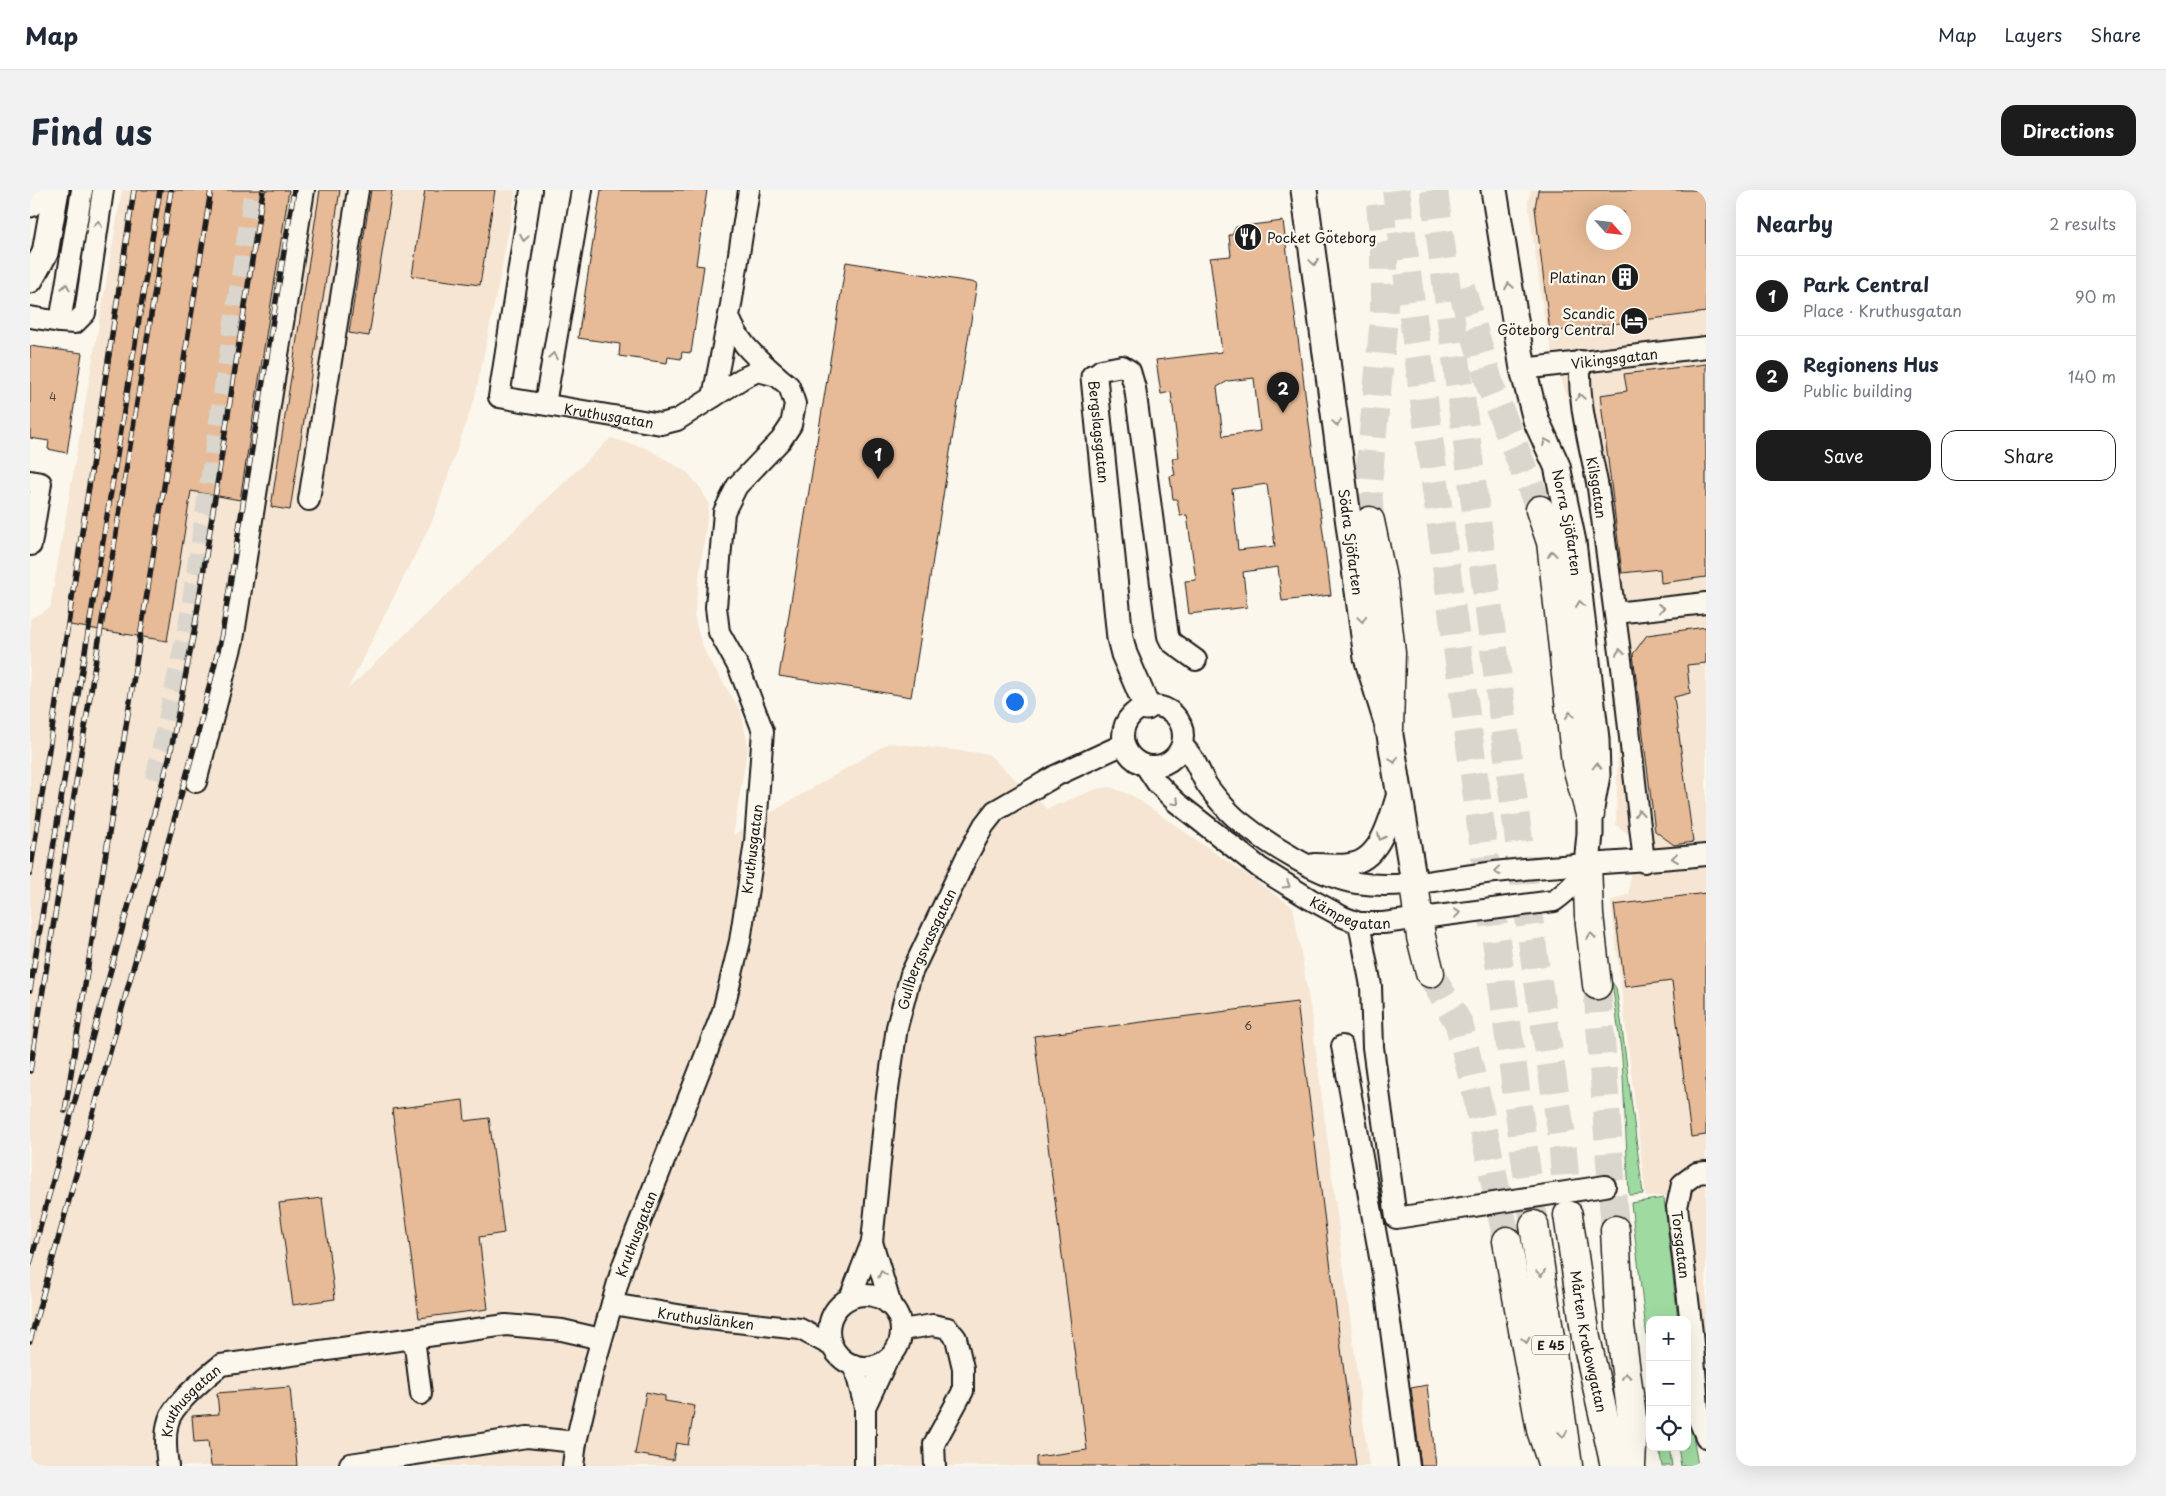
<!DOCTYPE html>
<html lang="en">
<head>
<meta charset="utf-8">
<style>
	body { margin:0; font-family:"Playpen Sans",sans-serif; background:#f2f2f3; color:#1f2937 }
	.controls { position:absolute; right:15px; bottom:15px; display:grid; overflow:hidden; border-radius:10px; box-shadow:0 5px 20px #0002 }
	.controls button { width:45px; height:45px; display:grid; place-items:center; padding:0; border:0; border-bottom:1px solid #e0e1e3; background:#fff; color:#1f2937; font:25px sans-serif }
	.compass { position:absolute; left:1556px; top:15px; width:45px; height:45px; border-radius:50%; background:#fff; box-shadow:0 5px 20px #0002; rotate:117deg }
	.you { position:absolute; left:984px; top:511px; width:18px; height:18px; margin:-12px; border:4px solid #fff; border-radius:50%; background:#1a73e8; box-shadow:0 0 0 8px #1a73e833 }
	.badge { display:grid; place-items:center; width:32px; height:32px; border-radius:50%; background:#1c1c1c; color:#fff; font-size:16px; font-weight:700 }
	.pin { position:absolute; translate:-50% -41px; filter:drop-shadow(0 1px 2px #0008) }
	.pin::after { content:''; position:absolute; top:26px; width:18px; height:15px; background:inherit; clip-path:polygon(0 0,100% 0,50% 100%) }
	.list { margin:0; padding:0; list-style:none }
	h2 { display:flex; justify-content:space-between; align-items:center; height:65px; margin:0; padding:0 20px; font-size:21px }
	h2 small { font-size:16px; font-weight:400; color:#747a83 }
	.list li { display:grid; grid-template-columns:32px 1fr auto; gap:15px; align-items:center; box-sizing:border-box; height:80px; padding:0 20px; border-top:1px solid #e0e1e3 }
	.list b { display:block; font-size:19px; white-space:nowrap }
	.list p { margin:0; font-size:16px; white-space:nowrap; color:#747a83 }
	.list em { font-size:16px; font-style:normal; color:#747a83 }
	.actions { display:flex; gap:10px; padding:15px 20px }
	.actions a { flex:1; padding:11px 0; border:1px solid #1c1c1c; border-radius:15px; text-align:center; font-size:18px; color:#1c1c1c }
	.actions .main { background:#1c1c1c; color:#fff }
	.icon { flex:none; width:28px; height:28px; fill:none; stroke:currentColor; stroke-width:2; stroke-linecap:round; stroke-linejoin:round }
	.map { position:relative; flex:none; width:1676px; height:1276px; overflow:hidden; border-radius:15px }
	header { display:flex; align-items:center; gap:30px; box-sizing:border-box; height:70px; padding:0 25px; background:#fff; border-bottom:1px solid #e0e1e3 }
	header strong { font-size:24px }
	nav { display:flex; gap:28px; margin-inline-start:auto; font-size:18px }
	.intro { display:flex; align-items:center; justify-content:space-between; box-sizing:border-box; height:120px; padding:0 30px }
	h1 { margin:0; font-size:35px }
	.button { padding:12px 22px; border-radius:15px; background:#1c1c1c; color:#fff; font-size:18px; font-weight:700 }
	main { display:flex; gap:30px; padding:0 30px }
	aside { flex:1; background:#fff; border-radius:15px; box-shadow:0 5px 20px #0002 }
	.map>svg:first-child { display:block }
	.built { fill:#f5e5d2; fill-rule:evenodd }
	.green { fill:#9fdaa0; stroke:#5e7b5e }
	.building { fill:#e7bb97; stroke:#1c1c1c; fill-rule:evenodd }
	.lines { fill:none; stroke-linecap:round; stroke-linejoin:round }
	.minor-tunnel { stroke:#dad6cd; stroke-width:20; stroke-dasharray:20 10; stroke-linecap:butt }
	.highway-tunnel { stroke:#dad6cd; stroke-width:28; stroke-dasharray:28 14; stroke-linecap:butt }
	.minor-casing { stroke:#1c1c1c; stroke-width:24 }
	.major-casing { stroke:#1c1c1c; stroke-width:29 }
	.highway-casing { stroke:#1c1c1c; stroke-width:31 }
	.minor { stroke:#fbf7ec; stroke-width:20 }
	.major { stroke:#fbf7ec; stroke-width:25 }
	.highway { stroke:#fbf7ec; stroke-width:28 }
	.rail-casing { stroke:#1c1c1c; stroke-width:5.5 }
	.rail { stroke:#fbf7ec; stroke-width:4; stroke-dasharray:11; stroke-linecap:butt }
	.oneway { stroke:#97948e }
	.labels { text-anchor:middle; dominant-baseline:central; stroke-width:4.5; stroke-linejoin:round; paint-order:stroke }
	.number-label { font-size:11px; fill:#4f443b }
	.shield { fill:#fbf7ec; stroke:#5f5e5a; stroke-width:1 }
	.shield-label { font-size:12px; font-weight:bold; fill:#1c1c1c }
	.poi-label { font-size:14px; fill:#1c1c1c; stroke:#fbf7ec; text-anchor:end }
	.street-label { font-size:14px; fill:#1c1c1c; stroke:#fbf7ec }
</style>
</head>
<body>
<header>
<strong>Map</strong>
<nav><a>Map</a><a>Layers</a><a>Share</a></nav>
</header>
<div class="intro"><h1>Find us</h1><a class="button">Directions</a></div>
<main>
<div class="map">
<svg width="1676" height="1276" viewBox="0 0 1676 1276">
	<rect width="100%" height="100%" fill="#fbf7ec"/>
	<filter id="ink" filterUnits="userSpaceOnUse"><feTurbulence type="fractalNoise" baseFrequency=".02" numOctaves="2"/><feDisplacementMap in="SourceGraphic" scale="10" xChannelSelector="R" yChannelSelector="G"/><feConvolveMatrix kernelMatrix="1 2 1 2 8 2 1 2 1" color-interpolation-filters="sRGB"/></filter>
	<g filter="url(#ink)">
		<g class="built">
			<polygon points="92,0 486,0 471,82 445,207 403,329 317,500 581,248 618,259 658,283 671,299 679,314 664,425 669,446 677,467 711,521 718,556 703,645 859,553 958,564 1017,619 1066,599 1080,597 1103,606 1263,717 1281,822 1339,1276 0,1276 0,429 20,418"/>
			<path d="M1501,0h175v1193l-24,-177 -13,-10 -23,1 -35,-296 18,-7 3,-57 -16,-12 3,-114 -31,-251 -42,-128 -18,-131zM1564,22h30v30h-30z"/>
		</g>
		<g class="green">
			<polygon points="1582,792 1586,798 1591,830 1613,1004 1599,1005 1592,868"/>
			<polygon points="1634,1008 1648,1130 1620,1130 1620,1174 1601,1013"/>
			<polygon points="1657,1220 1659,1220 1668,1276 1651,1276 1648,1257 1657,1257"/>
			<polygon points="1629,1257 1639,1257 1642,1276 1632,1276"/>
		</g>
		<g class="building">
			<polygon points="106,0 259,0 210,310 161,301 137,451 40,435"/>
			<polygon points="290,0 310,0 260,320 241,317"/>
			<polygon points="341,0 362,0 339,146 319,143"/>
			<polygon points="395,0 465,0 450,95 382,86"/>
			<polygon points="571,0 677,0 666,75 674,76 661,163 652,162 651,169 638,167 637,173 589,166 590,154 548,148"/>
			<path d="M1508,0h168v122l-156,20 -15,-124zM1564,22h30v30h-30z"/>
			<path d="M1253,31l48,374 -49,6 -4,-34 -35,5 4,35 -58,7 -4,-33 11,-1 -9,-65 -7,1 -3,-17h-4l-3,-23 5,-1 -3,-17 7,-1 -8,-65 -10,2 -5,-34 66,-8 -12,-94 21,-2 -2,-21h3l4,-8zM1224,188l6,53 -37,5 -6,-49 11,-6zM1237,294l8,62 -37,4 -6,-61z"/>
			<polygon points="816,72 947,93 881,507 749,486"/>
			<polygon points="0,156 52,163 37,263 18,259 19,251 0,248"/>
			<polygon points="1676,174 1676,387 1631,393 1630,379 1592,383 1570,205 1597,201 1594,184"/>
			<polygon points="1676,437 1676,473 1657,475 1660,503 1644,507 1663,652 1644,655 1625,641 1603,464 1617,445"/>
			<polygon points="1676,703 1676,945 1661,947 1642,791 1595,797 1584,715"/>
			<polygon points="1267,812 1326,1276 1006,1276 1006,1267 1057,1260 1004,846"/>
			<polygon points="433,910 435,931 459,928 474,1043 449,1047 458,1119 389,1128 362,919"/>
			<polygon points="292,1008 305,1109 263,1115 249,1013"/>
			<polygon points="1397,1195 1406,1276 1391,1276 1381,1198"/>
			<polygon points="260,1197 267,1276 181,1276 178,1251 164,1252 162,1226 189,1224 187,1203"/>
			<polygon points="616,1202 635,1206 635,1211 665,1216 658,1255 646,1253 643,1270 605,1264"/>
		</g>
		<g class="lines">
			<polyline class="minor-tunnel" points="125,589 158,437 224,0"/>
			<g class="highway-tunnel">
				<polyline points="1366,0 1504,1035"/>
				<polyline points="1404,0 1504,766 1532,947 1538,1025"/>
				<polyline points="1431,97 1461,198 1510,320"/>
				<polyline points="1340,331 1338,294 1354,129 1354,53 1350,14"/>
				<polyline points="1400,783 1429,834 1446,903 1477,1051"/>
				<polyline points="1567,795 1585,1040"/>
			</g>
			<defs>
				<g id="minor">
					<path id="s1" d="M501,0l-32,207 162,27 16,-4 66,-42 15,-7 19,5 12,10 6,18 -4,21 -10,15 -44,46 -13,26 -8,95 3,25 20,36 24,63 -8,111 -15,99 -17,70 -100,254 -30,105 -17,72 -3,24"/>
					<polyline points="0,127 30,132 52,0"/>
					<path d="M699,127c11,28 25,38 47,58"/>
					<polyline points="30,132 45,133 55,123 73,0"/>
					<path id="s2" d="M1550,171c-2,47 10,82 18,127l25,187 21,187"/>
					<path id="s3" d="M1493,179l183,-22"/>
					<polyline points="1064,187 1071,180 1092,176 1100,181 1105,198 1138,446 1141,452 1166,470"/>
					<polyline points="683,207 701,115 719,0"/>
					<polyline points="515,214 552,0"/>
					<polyline points="0,291 11,293 1,355"/>
					<polyline points="279,310 328,0"/>
					<polyline points="1585,423 1676,413"/>
					<circle cx="1123" cy="546" r="30"/>
					<path d="M1152,555c13,14 14,19 22,35 5,10 24,32 34,40 28,23 83,58 119,63 46,7 92,-6 138,-11 70,-8 141,-10 211,-17"/>
					<path id="s4" d="M1115,575l12,18 19,19 84,66 50,31 33,18 16,6h24l171,-22c15,-11 25,-21 33,-37"/>
					<polyline points="166,592 203,450 274,0"/>
					<path d="M1284,674c12,0 24,2 35,0 32,-3 41,-47 49,-72"/>
					<polyline points="1329,733 1341,796 1343,857 1366,1028 1575,996"/>
					<polyline points="1312,856 1355,1095 1379,1276"/>
					<path id="s5" d="M1676,982l-9,1 -15,11 -5,23 15,126 7,87 7,17"/>
					<polyline points="842,1052 861,1116"/>
					<circle cx="835" cy="1141" r="36"/>
					<path id="s6" d="M820,1108l22,-56 14,-139 11,-76 14,-53 56,-118 17,-31 11,-14 62,-36 67,-31"/>
					<path id="s7" d="M582,1114l78,13 110,12 32,17"/>
					<polyline points="871,1140 903,1135 918,1138 926,1148 933,1178 933,1201 904,1254 905,1276"/>
					<polyline points="384,1148 391,1204"/>
					<polyline points="824,1175 835,1217 835,1276"/>
					<polyline points="835,1217 857,1170"/>
					<polyline points="320,1274 497,1247 546,1252"/>
					<path id="s8" d="M138,1276c-2,-14 -4,-38 3,-51 8,-15 36,-39 50,-50l285,-40 56,5 39,9"/>
				</g>
				<g id="major">
					<path id="s9" d="M1274,0l63,468 22,71 25,154"/>
					<path id="s10" d="M1464,0l29,179 13,51 21,46 16,76 23,197 1,36 -7,39v20l-3,30"/>
					<polyline points="0,14 4,0"/>
					<polyline points="0,90 15,63 26,0"/>
					<path id="s11" d="M1064,187l26,261 4,16 23,53"/>
				</g>
				<g id="highway">
					<polyline points="1510,320 1521,352 1546,573 1560,624"/>
					<polyline points="1340,331 1353,393 1361,463 1359,539"/>
					<polyline points="1557,674 1559,725 1567,795"/>
					<polyline points="1384,693 1391,747 1400,783"/>
					<path id="s12" d="M1538,1025l18,123 29,128"/>
					<polyline points="1504,1035 1538,1276"/>
					<polyline points="1585,1040 1590,1136 1603,1235 1601,1276"/>
					<polyline points="1477,1051 1511,1240 1523,1276"/>
				</g>
			</defs>
			<use href="#minor" class="minor-casing"/>
			<use href="#major" class="major-casing"/>
			<use href="#highway" class="highway-casing"/>
			<use href="#minor" class="minor"/>
			<use href="#major" class="major"/>
			<use href="#highway" class="highway"/>
			<defs>
				<g id="rail">
					<polyline points="0,684 104,0"/>
					<polyline points="0,800 130,0"/>
					<polyline points="0,881 141,0"/>
					<polyline points="35,921 181,0"/>
					<polyline points="0,1074 140,565 164,442 233,0"/>
					<polyline points="0,1151 166,551 192,444 264,0"/>
				</g>
			</defs>
			<use href="#rail" class="rail-casing"/>
			<use href="#rail" class="rail"/>
		</g>
		<defs><path id="oneway-chevron" d="M-2-3.5L2.5 0L-2 3.5" fill="none" stroke-width="1.6" stroke-linecap="round" stroke-linejoin="round" transform="scale(1.25)"/></defs>
		<g class="oneway">
			<use href="#oneway-chevron" transform="translate(68 34) rotate(-82)"/>
			<use href="#oneway-chevron" transform="translate(494 48) rotate(99)"/>
			<use href="#oneway-chevron" transform="translate(1284 72) rotate(82)"/>
			<use href="#oneway-chevron" transform="translate(1479 96) rotate(-100)"/>
			<use href="#oneway-chevron" transform="translate(36 97) rotate(-81)"/>
			<use href="#oneway-chevron" transform="translate(523 166) rotate(-80)"/>
			<use href="#oneway-chevron" transform="translate(1550 207) rotate(-99)"/>
			<use href="#oneway-chevron" transform="translate(1307 233) rotate(82)"/>
			<use href="#oneway-chevron" transform="translate(1516 252) rotate(-115)"/>
			<use href="#oneway-chevron" transform="translate(1522 364) rotate(-96)"/>
			<use href="#oneway-chevron" transform="translate(1550 414) rotate(-97)"/>
			<use href="#oneway-chevron" transform="translate(1631 418) rotate(-6)"/>
			<use href="#oneway-chevron" transform="translate(1332 429) rotate(82)"/>
			<use href="#oneway-chevron" transform="translate(1590 462) rotate(-97)"/>
			<use href="#oneway-chevron" transform="translate(1540 525) rotate(-97)"/>
			<use href="#oneway-chevron" transform="translate(1364 570) rotate(81)"/>
			<use href="#oneway-chevron" transform="translate(1567 576) rotate(-90)"/>
			<use href="#oneway-chevron" transform="translate(1146 612) rotate(44)"/>
			<use href="#oneway-chevron" transform="translate(1609 623) rotate(-97)"/>
			<use href="#oneway-chevron" transform="translate(1351 647) rotate(116)"/>
			<use href="#oneway-chevron" transform="translate(1645 668) rotate(174)"/>
			<use href="#oneway-chevron" transform="translate(1467 681) rotate(174)"/>
			<use href="#oneway-chevron" transform="translate(1257 695) rotate(32)"/>
			<use href="#oneway-chevron" transform="translate(1427 723) rotate(-7)"/>
			<use href="#oneway-chevron" transform="translate(1561 746) rotate(-96)"/>
			<use href="#oneway-chevron" transform="translate(1511 1083) rotate(82)"/>
			<use href="#oneway-chevron" transform="translate(852 1084) rotate(-106)"/>
			<use href="#oneway-chevron" transform="translate(1496 1150) rotate(80)"/>
			<use href="#oneway-chevron" transform="translate(1596 1186) rotate(-97)"/>
			<use href="#oneway-chevron" transform="translate(1533 1244) rotate(82)"/>
		</g>
	</g>
	<defs>
		<symbol id="restaurant-disc" viewBox="-11 -11 22 22"><circle r="9.5" fill="#1c1c1c" stroke="#fbf7ec"/><path d="M-5-6h1v4h1v-4h1v4h1v-4h1v5L-1.5 .5V6h-2V.5L-5-1ZM5-6V6H3V1.5H1.5Q1.5-4 5-6Z" fill="#fff"/></symbol>
		<symbol id="building-disc" viewBox="-11 -11 22 22"><circle r="9.5" fill="#1c1c1c" stroke="#fbf7ec"/><path d="M-4-6H4V6H1V3H-1V6H-4ZM-2.5-4.3h1.7v1.8h-1.7ZM.8-4.3h1.7v1.8H.8ZM-2.5-1h1.7V.8h-1.7ZM.8-1h1.7V.8H.8Z" fill="#fff"/></symbol>
		<symbol id="hotel-disc" viewBox="-11 -11 22 22"><circle r="9.5" fill="#1c1c1c" stroke="#fbf7ec"/><path d="M-6-4.5h1.5V1H6V5H4.5V3h-9V5H-6ZM-4 0a1.8 1.8 0 1 1 3.6 0ZM.5 0V-2.5h3Q6-2.5 6 0Z" fill="#fff"/></symbol>
	</defs>
	<g fill-rule="evenodd">
		<use href="#restaurant-disc" x="1202" y="31" width="32" height="32"/>
		<use href="#building-disc" x="1579" y="71" width="32" height="32"/>
		<use href="#hotel-disc" x="1588" y="115" width="32" height="32"/>
	</g>
	<g class="labels">
		<g class="number-label">
			<text x="23" y="206">4</text>
			<text x="1218" y="835">6</text>
		</g>
		<rect class="shield" x="1502" y="1145.5" width="38" height="19" rx="4"/>
		<g class="shield-label">
			<text x="1521" y="1155">E 45</text>
		</g>
		<g class="poi-label">
			<text x="1237" y="47" text-anchor="start">Pocket Göteborg</text>
			<text x="1576" y="87">Platinan</text>
			<text x="1585" y="123">Scandic<tspan x="1585" dy="16">Göteborg Central</tspan></text>
		</g>
		<g class="street-label">
			<text stroke="none"><textPath href="#s3" startOffset="92">Vikingsgatan</textPath></text>
			<text stroke="none"><textPath href="#s1" startOffset="321">Kruthusgatan</textPath></text>
			<text stroke="none"><textPath href="#s11" startOffset="55">Bergslagsgatan</textPath></text>
			<text stroke="none"><textPath href="#s2" startOffset="128">Kilsgatan</textPath></text>
			<text stroke="none"><textPath href="#s10" startOffset="342">Norra Sjöfarten</textPath></text>
			<text stroke="none"><textPath href="#s9" startOffset="355">Södra Sjöfarten</textPath></text>
			<text transform="translate(722 659) rotate(-83)">Kruthusgatan</text>
			<text stroke="none"><textPath href="#s4" startOffset="258">Kämpegatan</textPath></text>
			<text stroke="none"><textPath href="#s6" startOffset="360">Gullbergsvassgatan</textPath></text>
			<text transform="translate(606 1044) rotate(-69)">Kruthusgatan</text>
			<text stroke="none"><textPath href="#s5" startOffset="89">Torsgatan</textPath></text>
			<text stroke="none"><textPath href="#s7" startOffset="95">Kruthuslänken</textPath></text>
			<text stroke="none"><textPath href="#s12" startOffset="128">Mårten Krakowgatan</textPath></text>
			<text stroke="none"><textPath href="#s8" startOffset="74">Kruthusgatan</textPath></text>
		</g>
	</g>
</svg>
<div class="controls">
<button>+</button>
<button>−</button>
<button><svg class="icon" aria-label="locate" viewBox="0 0 24 24"><circle cx="12" cy="12" r="6"/><path d="M12 2v4M12 18v4M2 12h4M18 12h4"/></svg></button>
</div>
<svg class="compass" viewBox="-18 -18 36 36"><path d="M0-13l5 13h-10z" fill="#e53935"/><path d="M0 13l5-13h-10z" fill="#747a83"/></svg>
<div class="you"></div>
<div class="pin badge" style="left:848px;top:289px">1</div>
<div class="pin badge" style="left:1253px;top:223px">2</div>
</div>
<aside>
<h2>Nearby<small>2 results</small></h2>
<ul class="list">
<li><span class="badge">1</span><div><b>Park Central</b><p>Place · Kruthusgatan</p></div><em>90 m</em></li>
<li><span class="badge">2</span><div><b>Regionens Hus</b><p>Public building</p></div><em>140 m</em></li>
</ul>
<div class="actions"><a class="main">Save</a><a>Share</a></div>
</aside>
</main>
</body>
</html>
